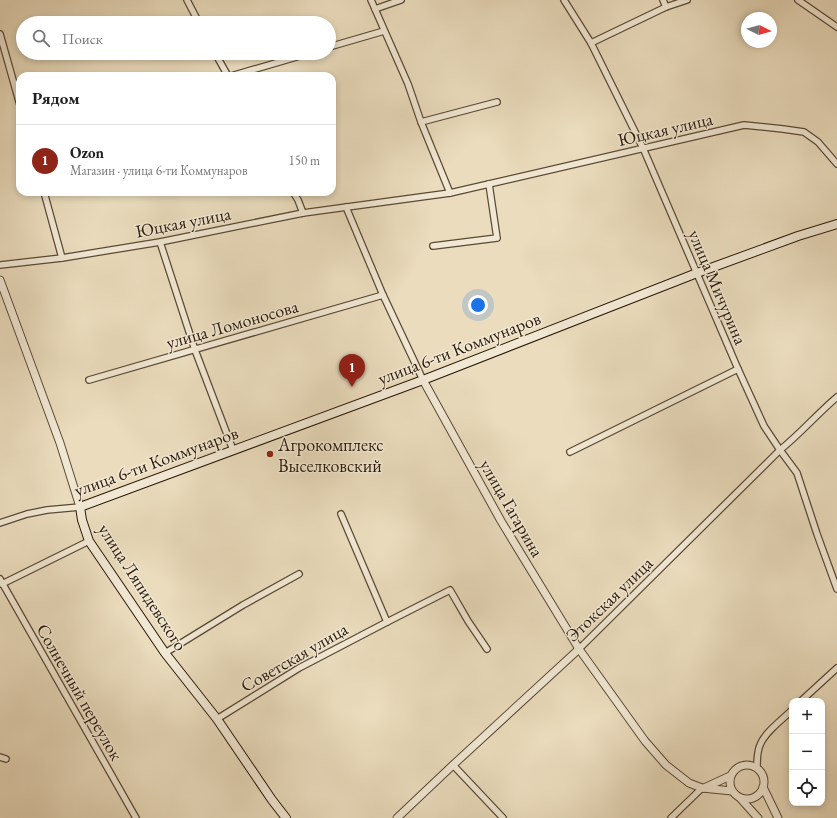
<!DOCTYPE html>
<html lang="ru">
<head>
<meta charset="utf-8">
<style>
	body { margin:0; font-family:"EB Garamond",serif; background:#f2f2f2; color:#222 }
	.controls { position:absolute; right:12px; bottom:12px; display:grid; overflow:hidden; border-radius:8px; box-shadow:0 2px 6px #0003 }
	.controls button { width:36px; height:36px; display:grid; place-items:center; padding:0; border:0; border-bottom:1px solid #e0e0e0; background:#fff; color:#222; font:20px sans-serif }
	.compass { position:absolute; left:741px; top:12px; width:36px; height:36px; border-radius:50%; background:#fff; box-shadow:0 2px 6px #0003; rotate:96deg }
	.you { position:absolute; left:478px; top:305px; width:14px; height:14px; margin:-10px; border:3px solid #fff; border-radius:50%; background:#1a73e8; box-shadow:0 0 0 6px #1a73e833 }
	.badge { display:grid; place-items:center; width:26px; height:26px; border-radius:50%; background:#8f2418; color:#fff; font-size:13px; font-weight:700 }
	.pin { position:absolute; translate:-50% -33px; filter:drop-shadow(0 1px 2px #0008) }
	.pin::after { content:''; position:absolute; top:21px; width:14px; height:12px; background:inherit; clip-path:polygon(0 0,100% 0,50% 100%) }
	.list { margin:0; padding:0; list-style:none }
	h2 { display:flex; justify-content:space-between; align-items:center; height:52px; margin:0; padding:0 16px; font-size:17px }
	h2 small { font-size:13px; font-weight:400; color:#767676 }
	.list li { display:grid; grid-template-columns:26px 1fr auto; gap:12px; align-items:center; box-sizing:border-box; height:72px; padding:0 16px; border-top:1px solid #e0e0e0 }
	.list b { display:block; font-size:15px; white-space:nowrap }
	.list p { margin:0; font-size:13px; white-space:nowrap; color:#767676 }
	.list em { font-size:13px; font-style:normal; color:#767676 }
	.icon { flex:none; width:22px; height:22px; fill:none; stroke:currentColor; stroke-width:2; stroke-linecap:round; stroke-linejoin:round }
	.map { position:relative; flex:none; width:837px; height:818px; overflow:hidden }
	.search { position:absolute; background:#fff; box-shadow:0 2px 6px #0003; left:16px; top:16px; width:320px; height:44px; display:flex; align-items:center; gap:10px; box-sizing:border-box; padding:0 14px; border-radius:22px; color:#767676; font-size:15px }
	.panel { position:absolute; background:#fff; box-shadow:0 2px 6px #0003; left:16px; top:72px; width:320px; height:124px; border-radius:12px }
	.map>svg:first-child { display:block }
	.lines { fill:none; stroke-linecap:round; stroke-linejoin:round }
	.minor-casing { stroke:#5a4935; stroke-width:8 }
	.tertiary-casing { stroke:#5a4935; stroke-width:9 }
	.secondary-casing { stroke:#2a1808; stroke-width:10 }
	.minor { stroke:#f1e8d4; stroke-width:5.5 }
	.tertiary { stroke:#f1e8d4; stroke-width:7 }
	.secondary { stroke:#f1e8d4; stroke-width:8 }
	.poi-dot { fill:#8f2418; stroke:#f1e8d4; stroke-width:1.5 }
	.labels { text-anchor:middle; dominant-baseline:central; stroke-width:3; stroke-linejoin:round; paint-order:stroke }
	.street-label { font-size:18px; fill:#2a1808; stroke:#f1e8d4 }
	.poi-label { font-size:18px; fill:#2a1808; stroke:#f1e8d4; text-anchor:start }
</style>
</head>
<body>
<div class="map">
<svg width="837" height="818" viewBox="0 0 837 818">
	<rect width="100%" height="100%" fill="#eadcbd"/>
	<filter id="stains"><feTurbulence type="fractalNoise" baseFrequency=".005" numOctaves="4"/><feColorMatrix values="0 0 0 0 .2 0 0 0 0 .09 0 0 0 0 .02 0 0 0 .5 -.17"/></filter>
	<radialGradient id="worn" r=".72"><stop offset=".6" stop-color="#630" stop-opacity="0"/><stop offset="1" stop-color="#630" stop-opacity=".3"/></radialGradient>
	<g class="lines">
		<defs>
			<g id="minor">
				<polyline points="187,0 199,23"/>
				<polyline points="371,0 408,84 421,122 450,193"/>
				<polyline points="564,0 591,43 643,148 738,369 764,426 780,450 797,473 817,534 837,589"/>
				<polyline points="663,0 666,7"/>
				<polyline points="798,0 837,27"/>
				<polyline points="375,9 401,0"/>
				<polyline points="0,34 20,105"/>
				<polyline points="591,43 666,7 687,0"/>
				<polyline points="329,47 384,31"/>
				<polyline points="215,53 228,76"/>
				<polyline points="231,76 310,53"/>
				<polyline points="421,122 497,102"/>
				<polyline points="44,192 62,258"/>
				<polyline points="293,192 298,200 303,213"/>
				<polyline points="346,207 383,295 423,380"/>
				<polyline points="160,242 195,350 233,450"/>
				<polyline points="433,246 497,238 489,184"/>
				<polyline points="0,265 62,258 160,242 303,213 450,193 744,125 783,129 804,132 818,142 837,164"/>
				<polyline points="89,380 383,295"/>
				<polyline points="570,452 738,369"/>
				<polyline points="341,514 387,622"/>
				<polyline points="0,523 27,514 47,510 80,507"/>
				<polyline points="0,579 136,818"/>
				<polyline points="2,584 89,541"/>
				<path d="M579,649l201,-199c20,-16 37,-36 57,-53"/>
				<polyline points="165,653 243,605 299,574"/>
				<polyline points="801,701 837,668"/>
				<polyline points="217,719 299,668 387,622 450,590 453,595 468,621 487,649"/>
				<polyline points="0,757 6,759"/>
				<polyline points="453,765 503,818"/>
				<path d="M757,767c0,-7 0,-15 3,-22 5,-13 22,-25 32,-35"/>
				<polyline points="671,818 702,788"/>
			</g>
			<g id="tertiary">
				<polyline points="0,280 60,443 80,507"/>
				<polyline points="423,380 501,521 579,649 645,741 666,765 689,783 702,788 732,791"/>
				<circle cx="747" cy="782" r="17"/>
				<polyline points="763,787 778,818"/>
				<polyline points="704,788 730,776"/>
				<polyline points="740,798 758,818"/>
				<polyline points="397,818 453,765 579,649"/>
			</g>
			<polyline id="secondary" points="286,818 272,800 217,719 165,653 89,541 82,520 80,507 423,380 697,273 798,236 837,224"/>
		</defs>
		<use href="#minor" class="minor-casing"/>
		<use href="#tertiary" class="tertiary-casing"/>
		<use href="#secondary" class="secondary-casing"/>
		<use href="#minor" class="minor"/>
		<use href="#tertiary" class="tertiary"/>
		<use href="#secondary" class="secondary"/>
	</g>
	<circle class="poi-dot" cx="270" cy="454" r="4"/>
	<g class="labels">
		<g class="street-label">
			<text transform="translate(665 129) rotate(-13)">Юцкая улица</text>
			<text transform="translate(183 222) rotate(-11)">Юцкая улица</text>
			<text transform="translate(718 287) rotate(67)">улица Мичурина</text>
			<text transform="translate(232 324) rotate(-16)">улица Ломоносова</text>
			<text transform="translate(459 348) rotate(-21)">улица 6-ти Коммунаров</text>
			<text transform="translate(156 461) rotate(-20)">улица 6-ти Коммунаров</text>
			<text transform="translate(512 508) rotate(60)">улица Гагарина</text>
			<text transform="translate(143 587) rotate(57)">улица Ляпидевского</text>
			<text transform="translate(609 599) rotate(-44)">Этокская улица</text>
			<text transform="translate(294 657) rotate(-30)">Советская улица</text>
			<text transform="translate(80 692) rotate(60)">Солнечный переулок</text>
		</g>
		<g class="poi-label">
			<text x="278" y="444">Агрокомплекс<tspan x="278" dy="21">Выселковский</tspan></text>
		</g>
	</g>
	<rect width="100%" height="100%" filter="url(#stains)"/>
	<rect width="100%" height="100%" fill="url(#worn)"/>
</svg>
<div class="controls">
<button>+</button>
<button>−</button>
<button><svg class="icon" aria-label="locate" viewBox="0 0 24 24"><circle cx="12" cy="12" r="6"/><path d="M12 2v4M12 18v4M2 12h4M18 12h4"/></svg></button>
</div>
<svg class="compass" viewBox="-18 -18 36 36"><path d="M0-13l5 13h-10z" fill="#e53935"/><path d="M0 13l5-13h-10z" fill="#767676"/></svg>
<div class="you"></div>
<div class="pin badge" style="left:352px;top:387px">1</div>
<div class="search"><svg class="icon" aria-label="search" viewBox="0 0 24 24"><circle cx="10" cy="10" r="6"/><path d="M15 15l6 6"/></svg>Поиск</div>
<section class="panel">
<h2>Рядом<small></small></h2>
<ul class="list">
<li><span class="badge">1</span><div><b>Ozon</b><p>Магазин · улица 6-ти Коммунаров</p></div><em>150 m</em></li>
</ul>
</section>
</div>
</body>
</html>
